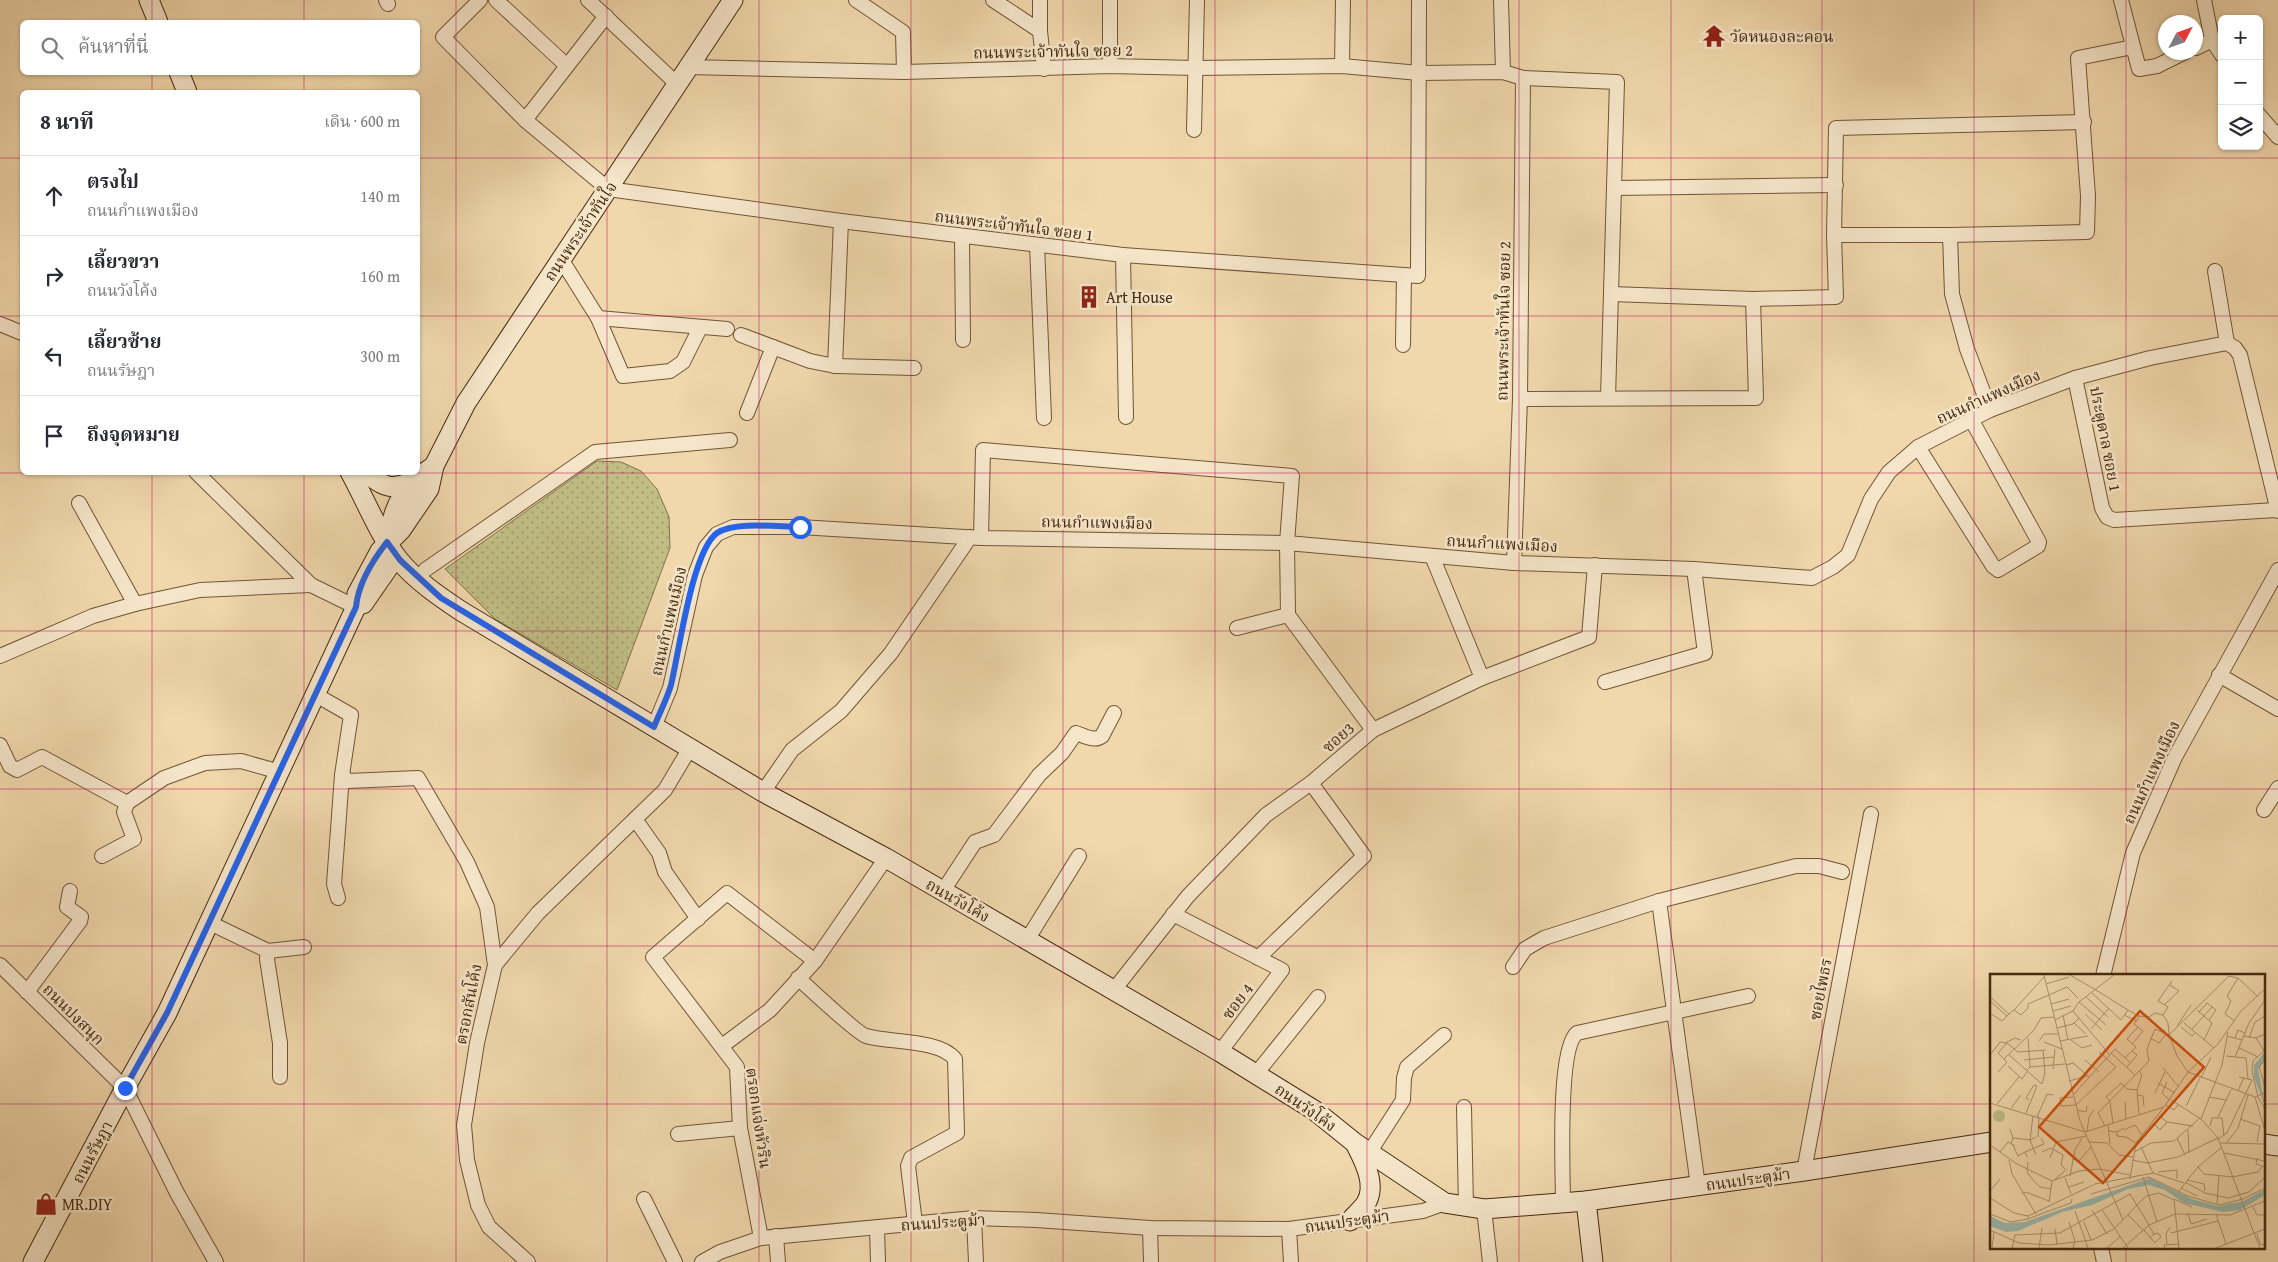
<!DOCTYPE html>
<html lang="th">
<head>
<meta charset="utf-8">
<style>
	body { margin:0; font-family:"Gentium Book Plus","Noto Serif Thai",serif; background:#f2f2f3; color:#2b2b33 }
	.controls { position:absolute; right:15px; top:15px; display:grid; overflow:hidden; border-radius:8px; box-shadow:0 1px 4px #0004 }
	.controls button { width:45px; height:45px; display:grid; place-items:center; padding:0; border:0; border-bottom:1px solid #e1e1e2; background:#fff; color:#2b2b33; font:25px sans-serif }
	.compass { position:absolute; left:2158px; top:15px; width:45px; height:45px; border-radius:50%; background:#fff; box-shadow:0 1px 4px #0004; rotate:49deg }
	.stop { position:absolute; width:15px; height:15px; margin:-11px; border:4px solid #2563eb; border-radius:50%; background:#fff }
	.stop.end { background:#2563eb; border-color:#fff; box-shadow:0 1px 5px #0008 }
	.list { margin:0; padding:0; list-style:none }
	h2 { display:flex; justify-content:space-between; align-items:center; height:65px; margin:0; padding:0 20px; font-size:21px }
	h2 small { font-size:16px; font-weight:400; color:#7c7c81 }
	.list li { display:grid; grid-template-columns:32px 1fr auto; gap:15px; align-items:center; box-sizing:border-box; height:80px; padding:0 20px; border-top:1px solid #e1e1e2 }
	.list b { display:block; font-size:19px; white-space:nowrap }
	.list p { margin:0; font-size:16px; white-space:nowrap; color:#7c7c81 }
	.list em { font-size:16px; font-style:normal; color:#7c7c81 }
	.icon { flex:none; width:28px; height:28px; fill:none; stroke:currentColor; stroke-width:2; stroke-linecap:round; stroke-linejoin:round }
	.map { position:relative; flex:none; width:2278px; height:1262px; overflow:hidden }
	.search { position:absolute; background:#fff; box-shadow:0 1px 4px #0004; left:20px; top:20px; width:400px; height:55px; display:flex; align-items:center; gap:12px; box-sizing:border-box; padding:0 18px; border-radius:8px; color:#7c7c81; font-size:19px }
	.panel { position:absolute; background:#fff; box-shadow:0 1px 4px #0004; left:20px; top:90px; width:400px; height:385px; border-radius:8px }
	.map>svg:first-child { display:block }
	.green { fill:url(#green-dots); stroke:#82744a }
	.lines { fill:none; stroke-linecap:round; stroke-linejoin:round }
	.street-casing { stroke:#705536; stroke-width:16 }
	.secondary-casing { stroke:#452a0e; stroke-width:21 }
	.street { stroke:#f5e5c9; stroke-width:14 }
	.secondary { stroke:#f5e5c9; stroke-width:19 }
	.route { stroke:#2563eb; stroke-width:6 }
	.grid { fill:none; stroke:#c2185b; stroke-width:1; stroke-opacity:0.55 }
	.labels { text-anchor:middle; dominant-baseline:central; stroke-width:5; stroke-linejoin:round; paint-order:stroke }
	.poi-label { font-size:16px; fill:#452a0e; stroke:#f5e5c9; text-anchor:start }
	.street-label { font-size:16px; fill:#452a0e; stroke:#f5e5c9 }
	.inset-road { fill:none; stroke:#ac926d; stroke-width:1 }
	.view { fill:#d0520c; fill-opacity:0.15; stroke:#d0520c; stroke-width:2.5 }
	.inset-edge { fill:none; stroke:#452a0e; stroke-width:2.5 }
</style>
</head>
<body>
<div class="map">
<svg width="2278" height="1262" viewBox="0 0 2278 1262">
	<defs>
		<pattern id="green-dots" width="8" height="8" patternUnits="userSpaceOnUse" patternTransform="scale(1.25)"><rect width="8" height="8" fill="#c0bd85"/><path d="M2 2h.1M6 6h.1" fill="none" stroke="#9e9a6b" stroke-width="1.8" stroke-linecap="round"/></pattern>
	</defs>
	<rect width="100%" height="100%" fill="#f0d7ac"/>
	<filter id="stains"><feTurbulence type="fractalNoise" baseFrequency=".004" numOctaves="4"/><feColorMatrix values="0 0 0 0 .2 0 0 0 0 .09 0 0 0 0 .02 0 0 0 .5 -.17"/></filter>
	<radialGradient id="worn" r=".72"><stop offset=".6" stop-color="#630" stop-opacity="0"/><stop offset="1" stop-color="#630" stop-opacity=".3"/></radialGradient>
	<polygon class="green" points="597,461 621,462 641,471 657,489 669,517 670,548 617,690 495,619 445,569"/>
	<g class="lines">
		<defs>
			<g id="street">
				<polyline points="386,0 388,4"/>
				<polyline points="480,0 443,37 525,120 608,189 841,221 1123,255 1418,276 1419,0"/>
				<polyline points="496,0 567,66"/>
				<polyline points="588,0 677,84"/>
				<polyline points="856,0 903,32 904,72"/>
				<polyline points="993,0 1040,31"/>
				<polyline points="1040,0 1040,31 1044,69"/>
				<polyline points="1110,0 1110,66"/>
				<polyline points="1501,0 1503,72"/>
				<polyline points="2121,0 2139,69 2157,66 2185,52"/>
				<polyline points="2204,0 2212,40 2222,55"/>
				<polyline points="2196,48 2212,40"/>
				<polyline points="1342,66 1343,0"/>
				<polyline points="688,67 904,72 1110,66 1195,68 1342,66 1419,73 1503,72 1523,78 1617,82 1608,398"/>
				<polyline points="2259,115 2278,137"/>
				<polyline points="525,120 606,16"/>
				<polyline points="1194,130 1197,0"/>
				<polyline points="1615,188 1836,185"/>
				<polyline points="1834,235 1950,235 2087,232 2088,196 2078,58 2133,47"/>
				<polyline points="1950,235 1952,294 1967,349 1990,410"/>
				<polyline points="962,236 963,340"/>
				<polyline points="1037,245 1044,418"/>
				<polyline points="1123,255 1126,417"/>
				<polyline points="561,259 598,318 623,376 670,371 683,362 700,328"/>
				<polyline points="2215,271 2227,343"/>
				<polyline points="1611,294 1753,299 1836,297 1834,235 1836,128 2084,122"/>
				<polyline points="598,318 727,329"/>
				<polyline points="0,324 22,333"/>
				<polyline points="741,335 810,361 835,366 914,368"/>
				<polyline points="1403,345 1404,275"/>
				<polyline points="835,366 841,221"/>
				<polyline points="2075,378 2102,508 2107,517 2114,520 2276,510"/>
				<polyline points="1520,399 1756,398 1753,299"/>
				<polyline points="747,413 773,347"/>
				<polyline points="1918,447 1993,566 1998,570 2038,546 2039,542 1971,419"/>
				<polyline points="196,472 311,585 356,607"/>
				<polyline points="79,503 135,604"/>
				<polyline points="981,538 983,450 1292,476 1287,543 1288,615 1373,730"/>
				<polyline points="1432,556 1482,678"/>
				<polyline points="1514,563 1520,399 1523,78"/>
				<polyline points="425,570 595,452 730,440"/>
				<polyline points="1237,628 1288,615"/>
				<polyline points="0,656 93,616 135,604 200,590 311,585"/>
				<polyline points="2219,675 2278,709"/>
				<polyline points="1605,682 1705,653 1694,569"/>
				<polyline points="316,695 351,715 342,775 348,781 418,778 467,862 487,907 495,965 477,1043 464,1125 467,1160 478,1205 489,1227 528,1262"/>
				<polyline points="654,727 670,688 695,575 706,547 717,534 733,527 800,527 981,538 1287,543 1514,563 1694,569 1812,578 1833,567 1848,555 1871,499 1889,472 1918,447 1990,410 2075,378 2150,358 2227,343 2235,348 2240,355 2278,511"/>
				<polyline points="0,745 10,766 17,770 42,757 127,803 164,778 205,763 241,761 280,772"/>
				<polyline points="763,792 792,750 841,711 891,653 970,537"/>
				<polyline points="2264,810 2278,788"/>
				<polyline points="635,819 659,853 665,872 698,919"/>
				<polyline points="102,856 134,839 124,812 127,803"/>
				<path d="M943,891l32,-49 19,-7 45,-60 23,-22 14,-20c9,3 18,9 26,3l12,-23"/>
				<polyline points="338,898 334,884 342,775"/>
				<polyline points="1659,901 1698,1186"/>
				<polyline points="1173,914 1282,970 1220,1052"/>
				<polyline points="208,922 268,951 304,947"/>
				<polyline points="1027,940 1079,856"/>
				<polyline points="268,951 267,959 280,1043 280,1077"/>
				<polyline points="1258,958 1364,856 1311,783"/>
				<polyline points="0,965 125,1088 177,1193 216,1262"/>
				<polyline points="495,965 538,913 665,790 690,748"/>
				<polyline points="1513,967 1525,949 1544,938 1659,901 1796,866 1819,866 1842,872"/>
				<polyline points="2103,976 2133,853 2175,757 2278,570"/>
				<path d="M798,978c11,10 60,56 68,58 24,7 73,3 89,23l2,74 -46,25 -3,8 7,57"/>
				<polyline points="1113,991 1188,896 1266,815 1311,783 1373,730 1482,678 1589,637 1595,565"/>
				<polyline points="27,992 80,921 81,917 67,907 70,891"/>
				<polyline points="722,1046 770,1010 815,961 886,858"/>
				<polyline points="1256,1074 1318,997"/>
				<polyline points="1464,1107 1466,1208"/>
				<polyline points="678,1134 740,1128"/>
				<polyline points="1369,1153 1403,1100 1404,1078 1407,1067 1444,1035"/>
				<polyline points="1804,1171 1871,814"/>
				<polyline points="644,1199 675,1262"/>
				<path d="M1563,1203c0,-29 -6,-154 14,-170l171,-37"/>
				<polyline points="1484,1209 1490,1262"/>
				<polyline points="974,1218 976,1262"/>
				<polyline points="877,1228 878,1262"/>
				<polyline points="1150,1228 1151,1262"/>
				<polyline points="1289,1229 1291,1262"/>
				<polyline points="776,1236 778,1262"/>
				<polyline points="761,1238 740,1128 737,1067 653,957 727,893 815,961"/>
				<polyline points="2101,1248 2104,1262"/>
				<polyline points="702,1262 720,1252 761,1238 974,1218 1036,1220 1150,1228 1289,1229 1423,1211 1445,1203"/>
			</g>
			<g id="secondary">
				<polyline points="149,0 158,22"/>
				<polyline points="179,72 187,92"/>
				<path d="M350,472c16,29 29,63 49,88 16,20 41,37 62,51l302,181 123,66 334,194 94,58 41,33 90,60 39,6 102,-8 218,-30 188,-29"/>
				<path d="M363,472c23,14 23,19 49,10"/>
				<path d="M363,604l27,-39c-4,-31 1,-58 22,-82 6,-7 15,-12 22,-17"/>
				<polyline points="2264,1144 2278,1146"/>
				<polyline points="1586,1201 1593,1262"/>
				<path d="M1350,1221c5,-6 12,-12 16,-18 11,-18 -2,-42 -10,-58"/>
				<polyline points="33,1262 125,1088 167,1013 356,607 357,594 380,551 401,530 429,489 434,466 466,403 733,0"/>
			</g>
		</defs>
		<use href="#street" class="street-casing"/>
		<use href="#secondary" class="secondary-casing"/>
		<use href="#street" class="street"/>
		<use href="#secondary" class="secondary"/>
	</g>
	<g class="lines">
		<path class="route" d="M125,1088l42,-75 189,-406c2,-22 17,-47 31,-65l13,18 41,38 213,129c5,-13 13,-28 17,-42 8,-32 21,-134 46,-152 18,-12 62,-6 83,-6"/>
	</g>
	<path class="grid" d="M152,0v22M304,0v22M456,0v1262M607,0v1262M759,0v1262M911,0v1262M1063,0v1262M1215,0v1262M1367,0v1262M1519,0v1262M1671,0v1262M1822,0v1262M1974,0v1262M2126,0v976M152,72v20M304,72v20M0,158h22M418,158h1860M0,316h22M418,316h1860M152,472v790M304,472v790M0,473h2278M0,631h2278M0,789h2278M0,946h2278M0,1104h1992M2264,1104h14M2126,1248v14"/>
	<defs>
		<symbol id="temple-bare" viewBox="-9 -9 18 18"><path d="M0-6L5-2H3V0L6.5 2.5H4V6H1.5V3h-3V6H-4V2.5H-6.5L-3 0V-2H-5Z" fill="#8f2418" stroke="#f5e5c9" stroke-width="2.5" paint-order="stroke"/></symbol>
		<symbol id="building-bare" viewBox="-9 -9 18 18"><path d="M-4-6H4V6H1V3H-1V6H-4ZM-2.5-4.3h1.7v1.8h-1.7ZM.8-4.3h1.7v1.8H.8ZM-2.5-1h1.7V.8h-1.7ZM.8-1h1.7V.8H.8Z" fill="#8f2418" stroke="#f5e5c9" stroke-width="2.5" paint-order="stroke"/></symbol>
		<symbol id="shop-bare" viewBox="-9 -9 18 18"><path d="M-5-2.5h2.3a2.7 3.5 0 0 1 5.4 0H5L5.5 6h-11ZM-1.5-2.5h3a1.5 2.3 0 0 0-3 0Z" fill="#8f2418" stroke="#f5e5c9" stroke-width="2.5" paint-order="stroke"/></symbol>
	</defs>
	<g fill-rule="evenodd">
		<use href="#temple-bare" x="1698" y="20" width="32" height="32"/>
		<use href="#building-bare" x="1073" y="281" width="32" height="32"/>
		<use href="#shop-bare" x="30" y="1188" width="32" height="32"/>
	</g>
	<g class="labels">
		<g class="poi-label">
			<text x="1730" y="36">วัดหนองละคอน</text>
			<text x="1106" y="297">Art House</text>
			<text x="62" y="1204">MR.DIY</text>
		</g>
		<g class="street-label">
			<text transform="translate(1053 51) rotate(-1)">ถนนพระเจ้าทันใจ ซอย 2</text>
			<text transform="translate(1014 225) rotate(7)">ถนนพระเจ้าทันใจ ซอย 1</text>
			<text transform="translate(580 231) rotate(-56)">ถนนพระเจ้าทันใจ</text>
			<text transform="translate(1503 321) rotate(-89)">ถนนพระเจ้าทันใจ ซอย 2</text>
			<text transform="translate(1988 396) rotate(-24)">ถนนกำแพงเมือง</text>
			<text transform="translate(2106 439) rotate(79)">ประตูดาล ซอย 1</text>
			<text transform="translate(1097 522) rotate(1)">ถนนกำแพงเมือง</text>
			<text transform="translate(1502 543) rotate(3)">ถนนกำแพงเมือง</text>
			<text transform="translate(668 621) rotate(-77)">ถนนกำแพงเมือง</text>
			<text transform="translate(1338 737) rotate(-41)">ซอย3</text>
			<text transform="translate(2151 772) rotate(-65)">ถนนกำแพงเมือง</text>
			<text transform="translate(958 900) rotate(30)">ถนนวังโค้ง</text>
			<text transform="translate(1820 989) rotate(-79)">ซอยไพธร</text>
			<text transform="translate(1237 1001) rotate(-53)">ซอย 4</text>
			<text transform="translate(468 1004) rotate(-79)">ตรอกสันโค้ง</text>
			<text transform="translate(74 1014) rotate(45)">ถนนปงสนุก</text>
			<text transform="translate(1306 1107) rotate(35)">ถนนวังโค้ง</text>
			<text transform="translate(759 1118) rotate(82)">ตรอกแจ่งหัวริน</text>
			<text transform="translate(92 1152) rotate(-62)">ถนนรัษฎา</text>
			<text transform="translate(1748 1179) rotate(-8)">ถนนประตูม้า</text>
			<text transform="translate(1347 1221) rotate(-8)">ถนนประตูม้า</text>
			<text transform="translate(943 1222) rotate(-4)">ถนนประตูม้า</text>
		</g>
	</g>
	<g transform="translate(1990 974)">
		<rect width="275" height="275" fill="#f0d7ac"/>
		<path d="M3 142a6 6 0 1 1 12 0a6 6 0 1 1-12 0Z" fill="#c0bd85"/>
		<path d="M275,78v8l-7,9 7,37 -11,-29v-12zM160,204l42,21 26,7 26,-5 21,-12v6l-25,15 -17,2 -39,-9 -19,-13 -16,-5 -21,4 -36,16 -30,7 -44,19 -12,1 -16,-6v-10l15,7 20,-1z" fill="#9ab9ae"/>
		<path class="inset-road" d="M54,1l36,146 43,99M80,1l26,15M56,10l23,-7M106,16l32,20M102,19l29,27 7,-10 11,6 10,1 6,-4 8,2 5,8 1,11M59,21l18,-8 11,11M0,23l19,17 5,-4 7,5 7,-7v-4l21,-9M96,23l22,20M168,27l14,-20M168,27l10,6 -5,8M1,28l16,14M89,28l27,23M61,30l18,-5M174,31l15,-14 -9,-6M24,36l30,-33M207,36l15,13 -8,17M63,37l18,-5M83,37l36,43M209,38l8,-9 9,7 -7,10M0,39l12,8 7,-7M95,40l17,16M73,41l5,25M134,41l13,6 2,-5M65,46l18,-9 6,-9 35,-27M245,47l-10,-7 6,-13 -4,-5 11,-18M84,49l12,11M194,49l30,25M187,52l14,-21M191,53l11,9 4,-4M67,54l16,-4 6,-6M101,55l18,-21M202,55l20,-22M179,61l8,21 11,16 67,25 10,-4M179,61l60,-59 9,2 19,18M237,62l15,4M254,62l12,2 9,-4M38,64l2,29M160,64l9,5 7,-9M245,64l3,-8 7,3M259,64l6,-16 10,-6M266,64l8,13M81,66l11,8 10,-3M49,67l5,-7h14M70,67l28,-5M17,68l8,-4 6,2M54,68l18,7M17,69l11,9 28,-2M142,70l11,-13 -9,-7 2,-3M249,74l19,9M275,76l-12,11 -1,10 6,26 7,12M121,79l24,22M18,80l34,30 3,-11 -2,-23M0,81l10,-13 7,1M236,82l20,2 2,21M245,83l14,-34 16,-23M135,84l11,-11 -9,-8 11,-12M14,85l30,-29 7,-12 13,-1M14,85l-6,-6 9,-10M34,86l30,-3M95,86l14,12M275,87l-6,5 6,22M76,91l7,-2 16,14M18,92l14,13 5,-7M137,93l10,-12 -5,-4M173,94l16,19M63,95l2,-20M36,97l4,-4 35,-3M149,97l3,4 -5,15 2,24M8,98l9,-10 -3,-3M211,104l10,-21M79,107l18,-5M177,108l-5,11 7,7M168,109l17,10M248,117l6,-14M165,119l10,-21M83,121l42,-46 16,14M147,121l6,1 1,10M83,123l-13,1 1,8 15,-1 40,-38 -17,-15M219,123l17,3M265,123l10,34M39,126l-3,-2 8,-13 3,1M181,126l30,19 17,19 36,95M120,127l-4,-4 15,-14 6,6 10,1M120,128l3,21M135,128l1,17M0,129l95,29 79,-25 24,-35 30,-28 23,-33 24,-22M7,130l22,-27M176,131l8,5 4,-5M196,132l14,-28M21,134l10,-13M87,136l9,2 1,-6M36,139l11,-27M43,142l-3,24 6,15M169,142l8,6 26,4M47,143l10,-23 6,1M228,143l13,-27M211,145l21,-54 6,-33M250,145l20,7M163,149l7,7 7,-8M118,151l2,19M115,152l-7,-13 51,-52 -2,-12 8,-20 14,6M220,152l2,-8h10l2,17M20,155l3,9 -2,6M134,156l11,-5 7,10M198,156l1,23M97,157l2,-14 5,-7M119,157l8,1 7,-4M127,158v4l9,1 10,6M48,163l1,-20M23,164l17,2 6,-3M187,164l8,17M228,165l9,-6 25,-53 -13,-3M99,168l18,1 12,12 14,2M237,168l11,-14 10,-33M267,168l3,-17M231,169l44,1M0,171l27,19 35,17M23,171l5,11 7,-4M151,173l12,26M10,178l8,-10 7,4M52,178l9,-4 12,7 -2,10 4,4M144,178l17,-9 23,-2 26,-23M234,179l41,8M37,183l-2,-5 19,-8 -3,-6M60,184l6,-16 30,-6M267,184l-1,6 9,3M82,185l7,2 12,-14M19,186l3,14 24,40M142,186l15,3 31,-6 40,-19M38,188l-1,10 5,7 8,8 11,2M208,193l6,7 28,3 26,-5 4,-5M168,198l19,-2v9M80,202l5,-26 7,-12M153,203l14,45M75,204l6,16M140,205l6,-36 28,-36M197,206l17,4 1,7M62,207l27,-10 21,-2 30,6M63,207l14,-12M195,208l20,11 23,5 21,-6 16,-15M79,213l15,-5M191,214l16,8M0,217l10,-12M189,217l19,-24 24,-20M32,220l4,-2 23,9M101,220l58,-17 39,19 31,9 24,-6 22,-11M0,224l24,15 14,3 67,-32 58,-11 31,10M184,225l18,8M59,228l3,-21M227,230l2,-29M263,233l4,8h8M102,236l15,24M112,236l26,38M85,237l13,37M198,239l3,11 16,-5M0,240l21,8 17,-3M226,240l10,30M138,241l15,15M38,242v3l18,-7 25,-9 1,-4M79,248l6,19 -2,7M94,248l7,18M159,252l5,8 -4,4M65,255l2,15M0,256l29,13 30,2 43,-5 22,-11 32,-33 13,-3 15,7 5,48M154,256l11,13 6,-6 -3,-4 -4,1M181,259l47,-12M264,259l6,15M267,260l3,10 5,1M177,270l-1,-10 4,-7M2,274l2,-16M22,274l3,-13 45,-2 70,-39 19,31M49,274l3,-20M117,274l13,-11M133,274l26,-23 26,-11 55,1 35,-14M175,274l-1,-3 15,-1M226,274l49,-19"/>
		<path class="view" d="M150,37l64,56 -101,116 -64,-56z"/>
		<rect width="275" height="275" class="inset-edge"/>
	</g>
	<rect width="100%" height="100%" filter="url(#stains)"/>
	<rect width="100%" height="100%" fill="url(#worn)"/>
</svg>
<div class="controls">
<button>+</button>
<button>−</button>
<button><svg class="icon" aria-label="layers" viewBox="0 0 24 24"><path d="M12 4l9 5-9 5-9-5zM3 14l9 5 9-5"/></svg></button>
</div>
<svg class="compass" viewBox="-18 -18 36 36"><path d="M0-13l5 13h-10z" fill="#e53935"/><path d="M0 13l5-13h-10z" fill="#7c7c81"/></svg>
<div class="stop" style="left:800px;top:527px"></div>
<div class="stop end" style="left:125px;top:1088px"></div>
<div class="search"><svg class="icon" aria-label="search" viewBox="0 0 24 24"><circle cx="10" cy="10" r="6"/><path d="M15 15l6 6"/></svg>ค้นหาที่นี่</div>
<section class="panel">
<h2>8 นาที<small>เดิน · 600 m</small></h2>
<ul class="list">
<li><svg class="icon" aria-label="ahead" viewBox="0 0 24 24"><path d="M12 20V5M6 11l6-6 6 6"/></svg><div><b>ตรงไป</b><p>ถนนกำแพงเมือง</p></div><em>140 m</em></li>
<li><svg class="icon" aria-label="right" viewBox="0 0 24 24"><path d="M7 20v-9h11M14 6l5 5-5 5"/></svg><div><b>เลี้ยวขวา</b><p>ถนนวังโค้ง</p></div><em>160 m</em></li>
<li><svg class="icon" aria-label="left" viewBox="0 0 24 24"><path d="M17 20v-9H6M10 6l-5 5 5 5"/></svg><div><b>เลี้ยวซ้าย</b><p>ถนนรัษฎา</p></div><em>300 m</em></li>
<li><svg class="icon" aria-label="arrive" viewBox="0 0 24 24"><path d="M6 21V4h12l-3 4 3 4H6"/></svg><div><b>ถึงจุดหมาย</b></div></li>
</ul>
</section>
</div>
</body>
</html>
